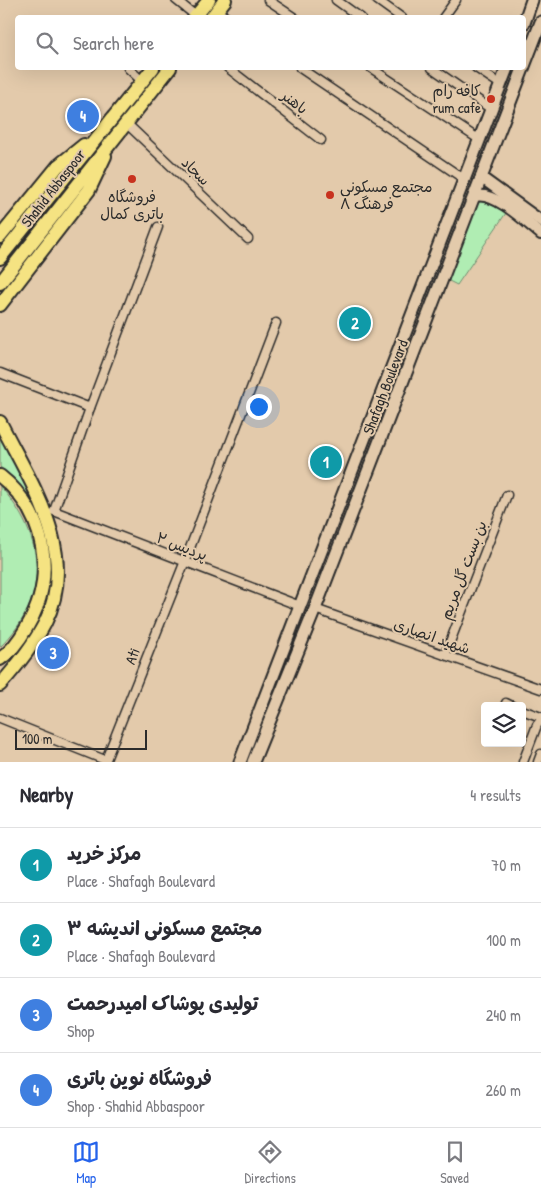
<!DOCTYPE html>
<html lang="en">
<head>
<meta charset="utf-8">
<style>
	body { margin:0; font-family:"Patrick Hand","Playpen Sans Arabic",sans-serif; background:#f2f2f3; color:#2b2b33 }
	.controls { position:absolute; right:15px; bottom:15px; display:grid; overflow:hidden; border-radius:5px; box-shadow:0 5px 20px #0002 }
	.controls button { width:45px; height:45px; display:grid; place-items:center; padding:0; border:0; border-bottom:1px solid #e1e1e2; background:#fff; color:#2b2b33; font:25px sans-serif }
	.scale { position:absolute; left:15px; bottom:12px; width:132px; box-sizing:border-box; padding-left:5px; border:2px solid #2b2b2b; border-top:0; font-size:14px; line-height:18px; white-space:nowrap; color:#2b2b2b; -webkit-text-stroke:4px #e3caab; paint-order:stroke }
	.you { position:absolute; left:258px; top:406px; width:18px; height:18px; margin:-12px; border:4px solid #fff; border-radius:50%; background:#1a73e8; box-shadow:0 0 0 8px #1a73e833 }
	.badge { display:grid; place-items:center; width:32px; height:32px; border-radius:50%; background:#2563eb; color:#fff; font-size:16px; font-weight:700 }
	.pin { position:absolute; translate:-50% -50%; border:2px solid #fff; box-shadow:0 1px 5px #0006 }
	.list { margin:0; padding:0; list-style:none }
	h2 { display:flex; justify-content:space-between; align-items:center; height:65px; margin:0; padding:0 20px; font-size:21px }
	h2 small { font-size:16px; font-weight:400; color:#7c7c81 }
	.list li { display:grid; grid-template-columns:32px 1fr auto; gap:15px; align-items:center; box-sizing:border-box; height:75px; padding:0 20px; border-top:1px solid #e1e1e2 }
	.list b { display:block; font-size:19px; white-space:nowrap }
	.list p { margin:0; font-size:16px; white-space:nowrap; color:#7c7c81 }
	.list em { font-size:16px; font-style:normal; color:#7c7c81 }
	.icon { flex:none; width:28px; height:28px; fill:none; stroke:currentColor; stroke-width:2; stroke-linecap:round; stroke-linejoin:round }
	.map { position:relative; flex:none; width:541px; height:762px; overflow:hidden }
	.search { position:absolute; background:#fff; box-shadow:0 5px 20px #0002; left:15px; right:15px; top:15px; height:55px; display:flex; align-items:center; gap:12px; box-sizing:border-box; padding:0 18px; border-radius:5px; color:#7c7c81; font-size:19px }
	.sheet { height:365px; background:#fff }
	nav { display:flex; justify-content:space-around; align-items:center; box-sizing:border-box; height:70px; border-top:1px solid #e1e1e2; background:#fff; font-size:14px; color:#7c7c81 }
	nav a { display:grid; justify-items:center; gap:2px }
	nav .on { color:#2563eb }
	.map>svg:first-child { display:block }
	.green { fill:#b0edb3; stroke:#6e8c6f }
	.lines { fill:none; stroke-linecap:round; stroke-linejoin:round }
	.minor-casing { stroke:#2b2b2b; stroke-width:11 }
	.tertiary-casing { stroke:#2b2b2b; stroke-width:14 }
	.secondary-casing { stroke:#2b2b2b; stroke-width:15 }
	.primary-casing { stroke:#2b2b2b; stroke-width:16 }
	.minor { stroke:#e3caab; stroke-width:8 }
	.tertiary { stroke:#e3caab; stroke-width:10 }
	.secondary { stroke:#e3caab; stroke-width:11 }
	.primary { stroke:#f5e382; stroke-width:12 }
	.poi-dot { fill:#c8321e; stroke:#e3caab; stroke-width:2 }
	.labels { text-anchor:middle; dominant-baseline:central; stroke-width:4; stroke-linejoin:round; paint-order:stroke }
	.poi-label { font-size:15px; fill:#2b2b2b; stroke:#e3caab; text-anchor:end }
	.street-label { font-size:15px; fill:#2b2b2b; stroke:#e3caab }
</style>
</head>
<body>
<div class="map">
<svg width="541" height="762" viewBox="0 0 541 762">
	<rect width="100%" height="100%" fill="#e3caab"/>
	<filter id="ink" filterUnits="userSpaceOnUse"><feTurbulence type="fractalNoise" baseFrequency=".02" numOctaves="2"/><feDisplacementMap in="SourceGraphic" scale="10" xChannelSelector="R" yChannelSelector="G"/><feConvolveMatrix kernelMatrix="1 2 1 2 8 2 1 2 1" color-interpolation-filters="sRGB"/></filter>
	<g filter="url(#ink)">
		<g class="green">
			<polygon points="478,197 506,213 457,285 445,279"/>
			<polygon points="0,432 4,440 35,507 16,480 0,467"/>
			<path d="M0,486c46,52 51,111 0,161z"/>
		</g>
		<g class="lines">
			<defs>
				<g id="minor">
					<polyline points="176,0 196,16"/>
					<polyline points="268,0 295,18"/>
					<polyline points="336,0 361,18"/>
					<polyline points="377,0 402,18"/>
					<polyline points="217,11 227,18"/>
					<polyline points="443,18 456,0"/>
					<polyline points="128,68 142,81"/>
					<polyline points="228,68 321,140"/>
					<polyline points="300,68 464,179"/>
					<polyline points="371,68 480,140"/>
					<polyline points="432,68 491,109"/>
					<polyline points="476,68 500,84"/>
					<polyline points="125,122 248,239"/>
					<polyline points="0,373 90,408 54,511 300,606"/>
					<polyline points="90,408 158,227"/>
					<polyline points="315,609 541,689"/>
					<polyline points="445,655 507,495"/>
					<polyline points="506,703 512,706"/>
					<polyline points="522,710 541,717"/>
					<polyline points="0,718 105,760"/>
					<polyline points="105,762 185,561 276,323"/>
					<polyline points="523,762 537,725 541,720"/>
					<polyline points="538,762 541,754"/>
				</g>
				<g id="tertiary">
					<polyline points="482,178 541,221"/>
					<path d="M475,196c20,-5 50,25 66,38"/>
				</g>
				<g id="secondary">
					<polyline points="524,23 532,0"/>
					<polyline points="240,762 507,68"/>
					<polyline points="253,762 315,609 541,22"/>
				</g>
				<g id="primary">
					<polyline points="194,18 209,0"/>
					<polyline points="211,18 225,0"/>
					<polyline points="0,237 58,166 84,145"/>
					<polyline points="0,258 153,68"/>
					<polyline points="0,283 170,68"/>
					<polyline points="0,305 89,190 105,156"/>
					<path d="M0,422c31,62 80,131 45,201 -12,23 -28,43 -45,62"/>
					<path d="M0,476c46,36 57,101 27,151 -7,12 -16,25 -27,32"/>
				</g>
			</defs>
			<use href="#minor" class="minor-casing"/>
			<use href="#tertiary" class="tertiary-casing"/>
			<use href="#secondary" class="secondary-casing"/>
			<use href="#primary" class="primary-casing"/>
			<use href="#minor" class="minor"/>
			<use href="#tertiary" class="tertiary"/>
			<use href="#secondary" class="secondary"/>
			<use href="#primary" class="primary"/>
		</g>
	</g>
	<g class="poi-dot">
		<circle cx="491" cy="99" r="5"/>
		<circle cx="132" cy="179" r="5"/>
		<circle cx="330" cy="195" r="5"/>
	</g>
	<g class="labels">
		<g class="poi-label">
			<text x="481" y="90">کافه رام<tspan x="481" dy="17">rum cafe</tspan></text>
			<text x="340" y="186" text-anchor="start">مجتمع مسکونی<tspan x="340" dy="17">فرهنگ ۸</tspan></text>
			<text x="132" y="196" text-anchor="middle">فروشگاه<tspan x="132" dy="17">باتری کمال</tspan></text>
		</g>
		<g class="street-label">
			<text transform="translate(295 102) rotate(38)">باهنر</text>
			<text transform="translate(196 171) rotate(44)">سجاد</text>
			<text transform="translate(53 188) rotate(-52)">Shahid Abbaspoor</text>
			<text transform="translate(385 387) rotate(-69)">Shafagh Boulevard</text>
			<text transform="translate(182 546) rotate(21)">پردیس ۲</text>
			<text transform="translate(463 570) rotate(-69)">بن بست گل مریم</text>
			<text transform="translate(432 636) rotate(19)">شهید انصاری</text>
			<text transform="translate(132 656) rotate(-68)">Ati</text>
		</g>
	</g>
</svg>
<div class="controls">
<button><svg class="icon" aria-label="layers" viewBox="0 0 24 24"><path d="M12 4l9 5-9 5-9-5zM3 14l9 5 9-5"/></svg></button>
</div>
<div class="scale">100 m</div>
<div class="you"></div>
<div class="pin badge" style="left:326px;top:462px;background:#0f9aa8">1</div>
<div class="pin badge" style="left:355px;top:323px;background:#0f9aa8">2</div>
<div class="pin badge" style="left:53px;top:653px;background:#3f7fe0">3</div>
<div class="pin badge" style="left:83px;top:116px;background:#3f7fe0">4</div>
<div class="search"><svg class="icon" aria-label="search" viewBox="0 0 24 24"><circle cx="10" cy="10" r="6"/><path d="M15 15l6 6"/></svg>Search here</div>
</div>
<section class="sheet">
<h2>Nearby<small>4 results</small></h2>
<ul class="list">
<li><span class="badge" style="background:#0f9aa8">1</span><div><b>مرکز خرید</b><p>Place · Shafagh Boulevard</p></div><em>70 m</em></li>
<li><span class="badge" style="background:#0f9aa8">2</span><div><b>مجتمع مسکونی اندیشه ۳</b><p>Place · Shafagh Boulevard</p></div><em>100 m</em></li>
<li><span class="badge" style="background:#3f7fe0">3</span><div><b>تولیدی پوشاک امیدرحمت</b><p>Shop</p></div><em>240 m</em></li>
<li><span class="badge" style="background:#3f7fe0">4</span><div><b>فروشگاه نوین باتری</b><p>Shop · Shahid Abbaspoor</p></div><em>260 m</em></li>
</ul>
</section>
<nav>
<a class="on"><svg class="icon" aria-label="map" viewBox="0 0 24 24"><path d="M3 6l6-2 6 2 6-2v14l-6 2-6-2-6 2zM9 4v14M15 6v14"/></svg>Map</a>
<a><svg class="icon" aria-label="directions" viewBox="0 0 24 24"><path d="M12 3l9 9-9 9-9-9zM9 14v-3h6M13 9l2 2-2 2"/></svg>Directions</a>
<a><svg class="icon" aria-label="saved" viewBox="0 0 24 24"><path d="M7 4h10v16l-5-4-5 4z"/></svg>Saved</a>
</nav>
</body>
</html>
